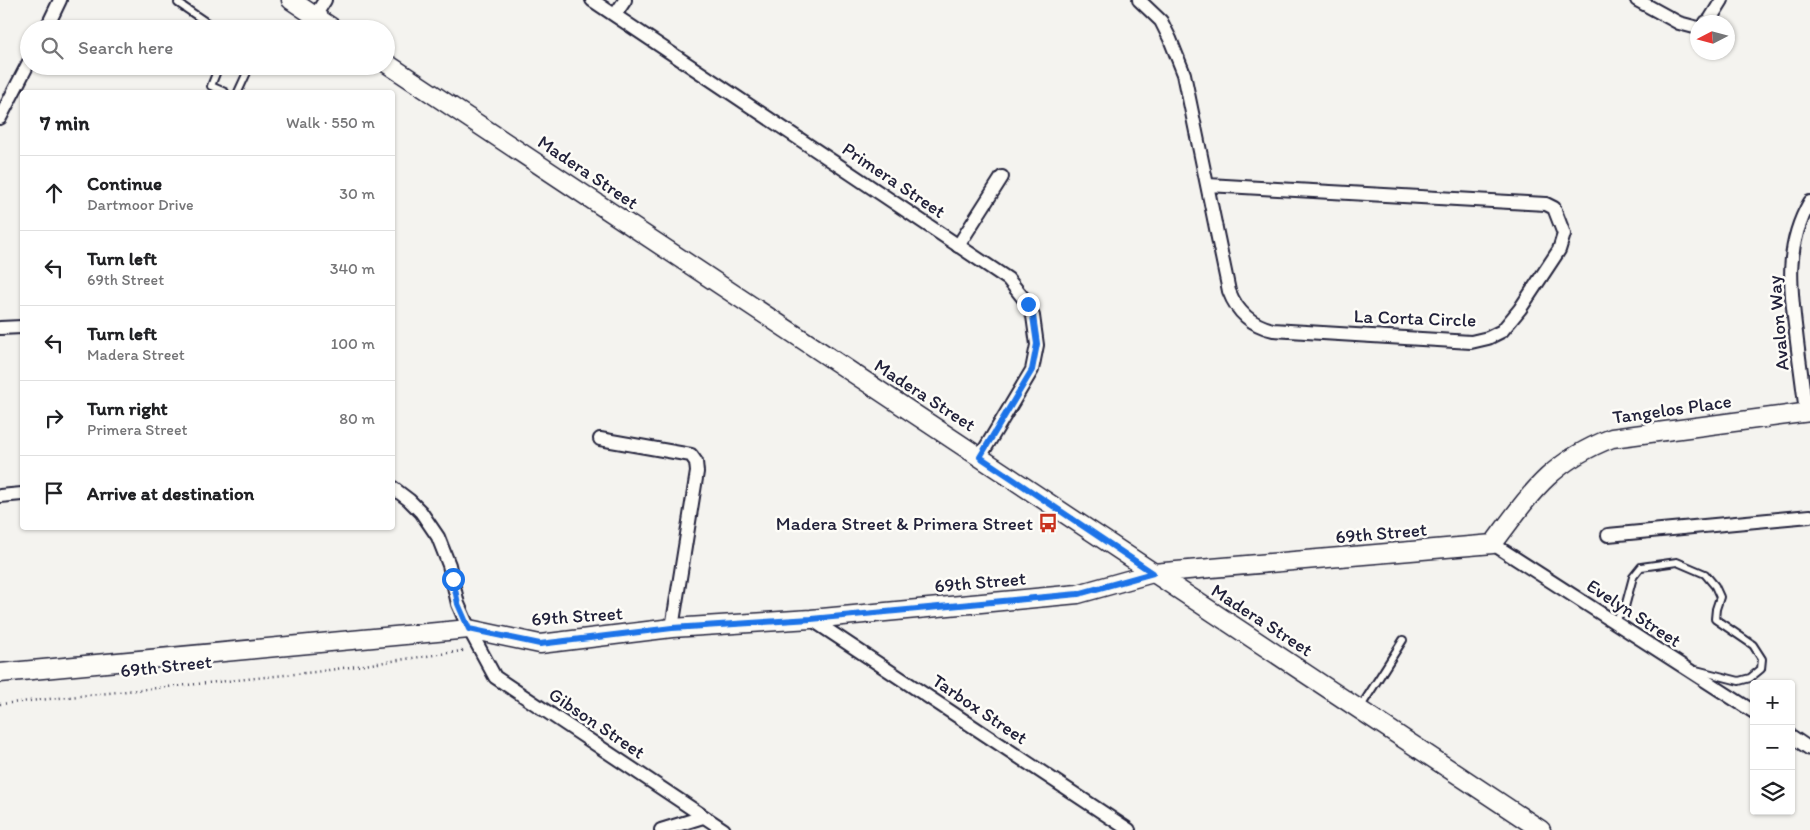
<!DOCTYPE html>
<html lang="en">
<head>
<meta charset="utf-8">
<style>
	body { margin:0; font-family:Itim,sans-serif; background:#f2f2f2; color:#202124 }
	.controls { position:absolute; right:15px; bottom:15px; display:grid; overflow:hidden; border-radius:5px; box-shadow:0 1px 4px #0004 }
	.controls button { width:45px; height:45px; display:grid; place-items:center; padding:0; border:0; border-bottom:1px solid #e0e0e0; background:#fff; color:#202124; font:25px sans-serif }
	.compass { position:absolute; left:1690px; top:15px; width:45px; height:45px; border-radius:50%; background:#fff; box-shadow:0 1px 4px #0004; rotate:264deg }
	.stop { position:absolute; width:15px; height:15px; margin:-11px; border:4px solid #1a73e8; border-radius:50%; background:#fff }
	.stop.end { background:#1a73e8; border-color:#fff; box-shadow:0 1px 5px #0008 }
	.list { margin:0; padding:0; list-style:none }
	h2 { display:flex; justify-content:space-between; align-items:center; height:65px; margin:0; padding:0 20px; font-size:21px }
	h2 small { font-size:16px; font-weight:400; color:#757577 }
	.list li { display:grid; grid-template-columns:32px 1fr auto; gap:15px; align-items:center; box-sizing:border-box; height:75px; padding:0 20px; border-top:1px solid #e0e0e0 }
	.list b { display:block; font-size:19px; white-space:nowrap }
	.list p { margin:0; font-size:16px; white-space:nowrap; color:#757577 }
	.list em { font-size:16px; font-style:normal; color:#757577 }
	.icon { flex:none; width:28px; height:28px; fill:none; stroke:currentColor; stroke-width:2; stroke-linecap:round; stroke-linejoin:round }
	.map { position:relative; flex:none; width:1810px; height:830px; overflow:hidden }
	.search { position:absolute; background:#fff; box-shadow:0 1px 4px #0004; left:20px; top:20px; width:375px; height:55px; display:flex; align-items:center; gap:12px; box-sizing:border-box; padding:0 18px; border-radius:28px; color:#757577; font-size:19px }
	.panel { position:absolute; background:#fff; box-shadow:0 1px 4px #0004; left:20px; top:90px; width:375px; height:440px; border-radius:5px }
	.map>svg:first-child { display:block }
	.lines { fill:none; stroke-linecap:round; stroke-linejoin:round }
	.lane-casing { stroke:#22223b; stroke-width:10 }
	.street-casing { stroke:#22223b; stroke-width:16 }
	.secondary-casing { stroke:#22223b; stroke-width:21 }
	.path { stroke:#22223b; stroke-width:2.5; stroke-dasharray:1 4; stroke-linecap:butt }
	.lane { stroke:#fdfcf7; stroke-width:6 }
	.street { stroke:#fdfcf7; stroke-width:12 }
	.secondary { stroke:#fdfcf7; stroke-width:18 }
	.route { stroke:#1a73e8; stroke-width:6 }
	.labels { text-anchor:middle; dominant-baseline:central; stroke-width:5; stroke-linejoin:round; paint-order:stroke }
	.street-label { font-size:19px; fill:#22223b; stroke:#fdfcf7 }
	.poi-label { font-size:19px; fill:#22223b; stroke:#fdfcf7; text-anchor:end }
</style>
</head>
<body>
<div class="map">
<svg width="1810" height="830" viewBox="0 0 1810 830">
	<rect width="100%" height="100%" fill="#f4f3ef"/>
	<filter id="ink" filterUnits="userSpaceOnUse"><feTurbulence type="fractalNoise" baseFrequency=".02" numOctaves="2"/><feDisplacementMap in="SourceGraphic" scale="10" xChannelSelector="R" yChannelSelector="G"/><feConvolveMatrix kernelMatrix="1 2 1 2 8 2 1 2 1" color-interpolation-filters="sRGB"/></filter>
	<g filter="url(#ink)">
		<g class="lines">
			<defs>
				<g id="lane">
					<polyline points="178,3 216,29"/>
					<polyline points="219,66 211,86 225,92"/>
					<polyline points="238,92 250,66"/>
					<polyline points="1614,622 1625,607 1633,577 1641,567 1677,562 1705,574 1715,586 1720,597 1716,609 1715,619 1753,645 1762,659 1761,669 1750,678 1739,681 1696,670"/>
					<polyline points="1360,708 1403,640"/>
				</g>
				<g id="street">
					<polyline points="592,0 1008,279 1028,304 1033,316 1037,345 1032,370 980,457"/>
					<path d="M1139,0l22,21 9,18 14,35 45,217c8,21 22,34 44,39l198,12 17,-4 14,-7 18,-22 39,-59 5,-16 -10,-26 -8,-4 -338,-19"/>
					<polyline points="1637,0 1679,23 1698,28"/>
					<polyline points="615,15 625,0"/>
					<polyline points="315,16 325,0"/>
					<polyline points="1706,22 1709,21 1722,0"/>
					<polyline points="46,29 60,0"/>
					<polyline points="0,118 29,62"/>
					<polyline points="958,246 1002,177"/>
					<polyline points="0,328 22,327"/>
					<path d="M1806,413c-3,-27 -7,-54 -10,-80 -6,-48 -11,-88 14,-131"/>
					<polyline points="600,439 691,455 696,462 697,472 672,628"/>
					<polyline points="392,487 409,500 421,512 438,537 449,565 458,604 469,629 495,677 724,830"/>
					<polyline points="0,496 22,494"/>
					<polyline points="1608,535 1810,516"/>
					<polyline points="1493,544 1754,712"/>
					<polyline points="811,619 1129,830"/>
					<polyline points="1791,736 1810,749"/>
					<polyline points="661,830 703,817"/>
				</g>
				<g id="secondary">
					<polyline points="291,0 334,29"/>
					<polyline points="386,63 1541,830"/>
					<path d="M0,673l469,-44 71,15 132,-16 139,-9 267,-25 75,-21 340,-29c38,-51 57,-82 119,-106l198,-26"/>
				</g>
			</defs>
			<use href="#lane" class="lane-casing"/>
			<use href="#street" class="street-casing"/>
			<use href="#secondary" class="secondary-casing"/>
			<polyline class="path" points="0,704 315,672 462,651 463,647"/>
			<use href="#lane" class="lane"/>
			<use href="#street" class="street"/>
			<use href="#secondary" class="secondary"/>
		</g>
	</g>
	<g class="lines" filter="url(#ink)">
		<polyline class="route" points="453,579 458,604 469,629 540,644 672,628 811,619 1078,594 1153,573 980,457 1032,370 1037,344 1033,316 1028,304"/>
	</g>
	<defs>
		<symbol id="bus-bare" viewBox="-9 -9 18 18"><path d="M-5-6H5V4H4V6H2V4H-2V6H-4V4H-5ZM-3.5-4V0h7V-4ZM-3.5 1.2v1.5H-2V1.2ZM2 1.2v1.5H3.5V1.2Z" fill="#c8321e" stroke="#fdfcf7" stroke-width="2.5" paint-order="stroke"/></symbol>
	</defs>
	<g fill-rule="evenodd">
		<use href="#bus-bare" x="1034" y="509" width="28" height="28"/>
	</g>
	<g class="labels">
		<g class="street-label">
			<text transform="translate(588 172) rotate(34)">Madera Street</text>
			<text transform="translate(894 180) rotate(34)">Primera Street</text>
			<text transform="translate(1415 318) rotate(2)">La Corta Circle</text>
			<text transform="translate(1778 323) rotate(-95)">Avalon Way</text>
			<text transform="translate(925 395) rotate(33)">Madera Street</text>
			<text transform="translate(1672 409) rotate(-8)">Tangelos Place</text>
			<text transform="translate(1381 533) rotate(-5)">69th Street</text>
			<text transform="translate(980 582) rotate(-5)">69th Street</text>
			<text transform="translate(1634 613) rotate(33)">Evelyn Street</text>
			<text transform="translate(577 616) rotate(-4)">69th Street</text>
			<text transform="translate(1262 620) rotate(33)">Madera Street</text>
			<text transform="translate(166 666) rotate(-6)">69th Street</text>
			<text transform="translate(980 709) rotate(34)">Tarbox Street</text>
			<text transform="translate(597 723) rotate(34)">Gibson Street</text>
		</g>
		<g class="poi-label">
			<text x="1033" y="523">Madera Street &amp; Primera Street</text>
		</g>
	</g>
</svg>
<div class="controls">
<button>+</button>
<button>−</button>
<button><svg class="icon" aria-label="layers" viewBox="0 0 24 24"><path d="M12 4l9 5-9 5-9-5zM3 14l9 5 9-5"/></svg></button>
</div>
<svg class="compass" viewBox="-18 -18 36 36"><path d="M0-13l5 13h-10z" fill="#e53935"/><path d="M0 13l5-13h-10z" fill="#757577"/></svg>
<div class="stop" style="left:453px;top:579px"></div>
<div class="stop end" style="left:1028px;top:304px"></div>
<div class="search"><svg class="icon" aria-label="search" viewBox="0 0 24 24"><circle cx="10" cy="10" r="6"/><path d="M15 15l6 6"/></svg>Search here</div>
<section class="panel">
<h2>7 min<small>Walk · 550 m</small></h2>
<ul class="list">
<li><svg class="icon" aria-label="ahead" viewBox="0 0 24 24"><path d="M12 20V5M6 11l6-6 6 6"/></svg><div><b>Continue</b><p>Dartmoor Drive</p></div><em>30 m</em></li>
<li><svg class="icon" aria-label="left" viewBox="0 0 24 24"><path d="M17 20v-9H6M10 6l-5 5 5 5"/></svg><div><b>Turn left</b><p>69th Street</p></div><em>340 m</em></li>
<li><svg class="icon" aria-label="left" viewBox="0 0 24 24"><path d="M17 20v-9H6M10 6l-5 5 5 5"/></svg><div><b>Turn left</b><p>Madera Street</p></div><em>100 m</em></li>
<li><svg class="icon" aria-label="right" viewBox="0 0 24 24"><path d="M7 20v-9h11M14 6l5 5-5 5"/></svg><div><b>Turn right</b><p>Primera Street</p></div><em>80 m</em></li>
<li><svg class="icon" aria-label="arrive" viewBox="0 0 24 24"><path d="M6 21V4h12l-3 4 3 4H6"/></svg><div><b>Arrive at destination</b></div></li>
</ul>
</section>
</div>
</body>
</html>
